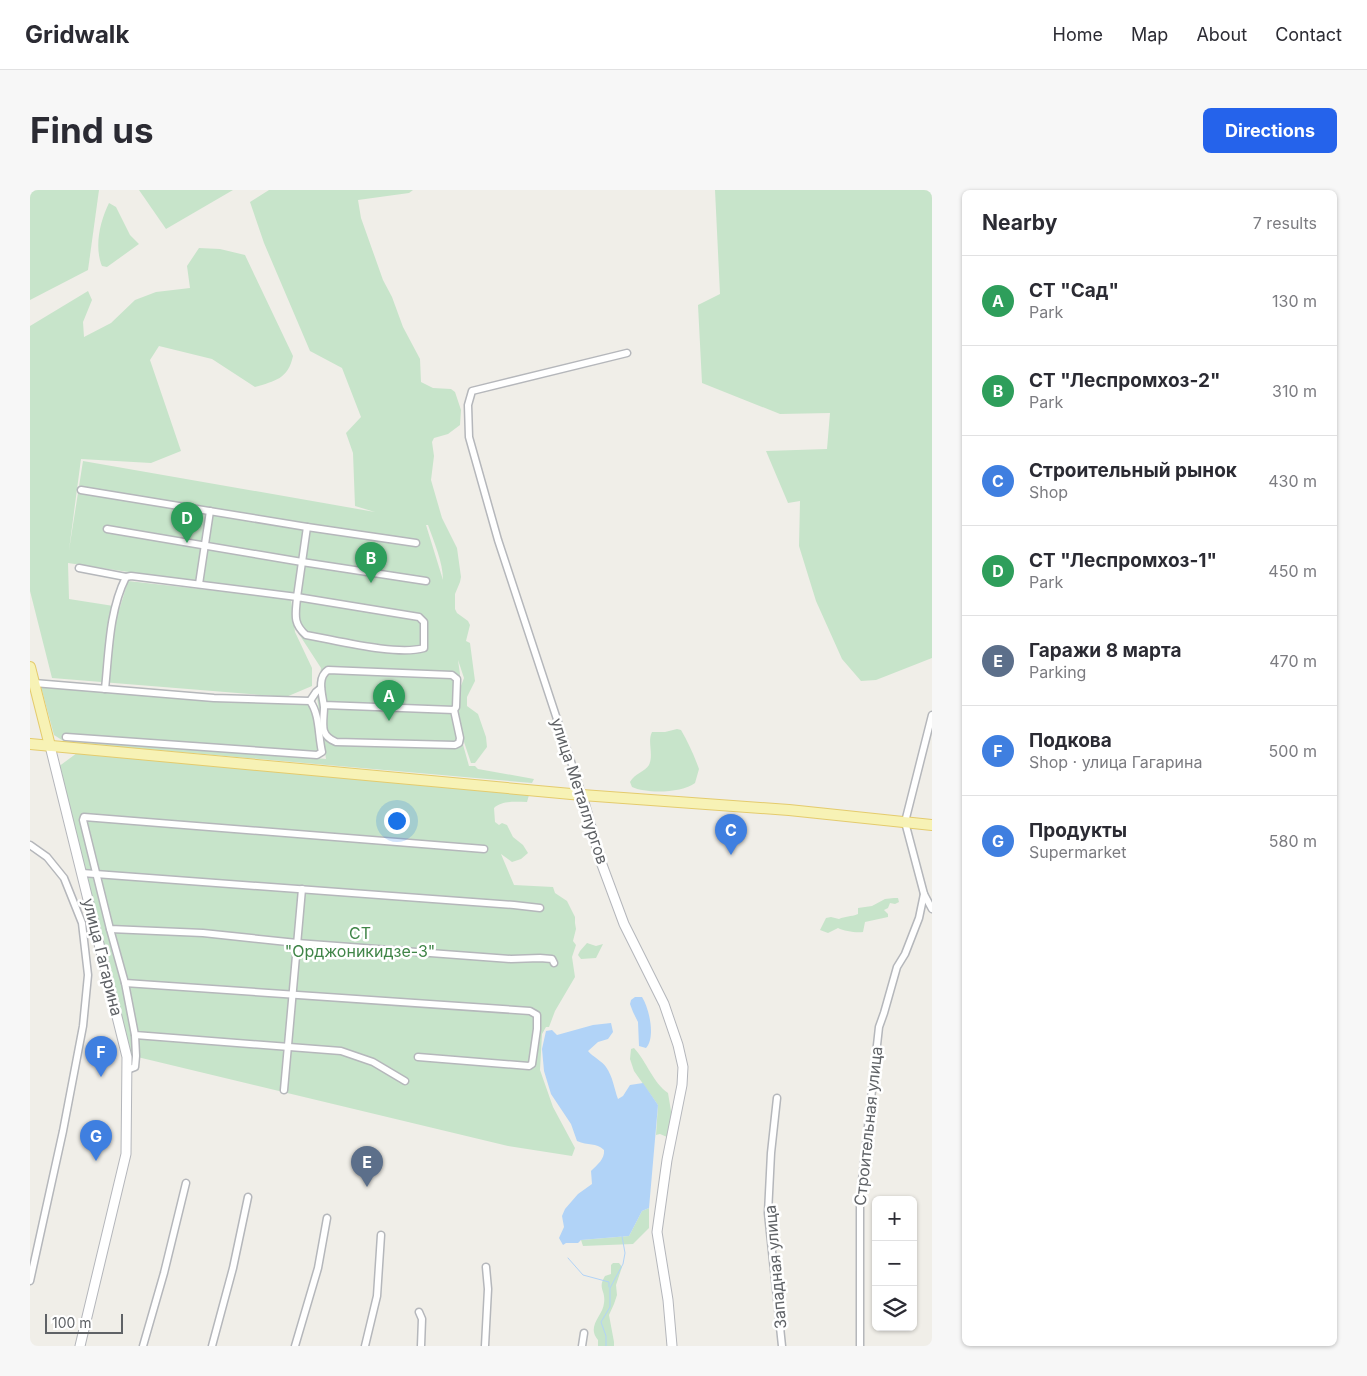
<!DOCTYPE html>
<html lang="en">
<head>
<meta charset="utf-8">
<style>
	body { margin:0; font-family:Inter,sans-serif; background:#f7f7f7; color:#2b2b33 }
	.controls { position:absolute; right:15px; bottom:15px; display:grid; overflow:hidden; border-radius:8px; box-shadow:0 1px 4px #0004 }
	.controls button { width:45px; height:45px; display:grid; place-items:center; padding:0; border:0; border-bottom:1px solid #e1e1e2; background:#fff; color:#2b2b33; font:25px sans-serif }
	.scale { position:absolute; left:15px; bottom:12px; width:78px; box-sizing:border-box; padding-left:5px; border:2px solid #5f6266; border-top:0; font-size:14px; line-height:18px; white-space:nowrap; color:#5f6266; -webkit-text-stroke:4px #fff; paint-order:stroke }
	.you { position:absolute; left:366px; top:630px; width:18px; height:18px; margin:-12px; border:4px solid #fff; border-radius:50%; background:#1a73e8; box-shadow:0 0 0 8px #1a73e833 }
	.badge { display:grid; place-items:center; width:32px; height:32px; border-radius:50%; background:#2563eb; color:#fff; font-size:16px; font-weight:700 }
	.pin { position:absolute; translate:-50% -41px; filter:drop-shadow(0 1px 2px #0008) }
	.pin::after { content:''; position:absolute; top:26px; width:18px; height:15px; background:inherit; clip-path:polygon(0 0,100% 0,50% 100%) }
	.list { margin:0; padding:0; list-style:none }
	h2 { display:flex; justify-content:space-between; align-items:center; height:65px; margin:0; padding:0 20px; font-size:21px }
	h2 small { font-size:16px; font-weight:400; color:#7c7c81 }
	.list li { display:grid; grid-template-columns:32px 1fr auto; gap:15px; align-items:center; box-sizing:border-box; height:90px; padding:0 20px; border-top:1px solid #e1e1e2 }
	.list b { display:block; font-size:19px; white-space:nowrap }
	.list p { margin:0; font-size:16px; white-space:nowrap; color:#7c7c81 }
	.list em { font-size:16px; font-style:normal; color:#7c7c81 }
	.icon { flex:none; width:28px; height:28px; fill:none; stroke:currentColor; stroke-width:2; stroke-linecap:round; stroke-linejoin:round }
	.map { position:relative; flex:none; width:902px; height:1156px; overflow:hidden; border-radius:8px }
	header { display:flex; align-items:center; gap:30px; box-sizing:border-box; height:70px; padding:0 25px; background:#fff; border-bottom:1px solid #e1e1e2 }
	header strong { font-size:24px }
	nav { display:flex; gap:28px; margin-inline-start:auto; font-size:18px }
	.intro { display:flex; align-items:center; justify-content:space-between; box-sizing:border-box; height:120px; padding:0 30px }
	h1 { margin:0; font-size:35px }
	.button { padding:12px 22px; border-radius:8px; background:#2563eb; color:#fff; font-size:18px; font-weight:700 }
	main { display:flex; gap:30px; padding:0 30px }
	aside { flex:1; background:#fff; border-radius:8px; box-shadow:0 1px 4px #0004 }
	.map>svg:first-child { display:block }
	.green { fill:#c7e4ca; fill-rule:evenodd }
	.water { fill:#b1d3f7 }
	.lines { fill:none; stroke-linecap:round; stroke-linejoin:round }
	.stream { stroke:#b1d3f7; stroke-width:1 }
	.street-casing { stroke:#b5b7bb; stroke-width:9 }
	.secondary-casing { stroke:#b4b6bb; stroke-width:11 }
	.primary-casing { stroke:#e4cb6d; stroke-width:12 }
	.street { stroke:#fff; stroke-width:6 }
	.secondary { stroke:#fff; stroke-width:9 }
	.primary { stroke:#f7f2b5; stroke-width:10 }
	.labels { text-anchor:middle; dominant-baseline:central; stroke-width:5; stroke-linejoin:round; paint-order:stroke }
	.street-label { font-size:16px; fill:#5f6266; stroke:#fff }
	.park-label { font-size:16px; fill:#408548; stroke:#fff }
</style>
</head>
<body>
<header>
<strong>Gridwalk</strong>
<nav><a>Home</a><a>Map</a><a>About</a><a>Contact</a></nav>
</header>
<div class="intro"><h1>Find us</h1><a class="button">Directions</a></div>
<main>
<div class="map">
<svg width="902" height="1156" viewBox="0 0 902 1156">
	<rect width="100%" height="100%" fill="#f0eee8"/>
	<g class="green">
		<polygon points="0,0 69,0 58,80 0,110"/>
		<polygon points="109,0 203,0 136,39"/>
		<path d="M239,0h144l-4,3 -51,7 3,18 22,62 9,17 11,30 17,32 1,23 12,6 18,1 4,3 6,18 -1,15 -12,9 -14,4 -2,4 2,14 -3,24 11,38 15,30 4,29 -1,5 -5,12v15l2,4 11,8 2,4 -4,16 4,2 5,38 -8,16v9l11,8 8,23 1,10 -12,16h-4l-9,-27 -3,-22v-23l5,-13 -6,-18 2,14 -2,37 4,30 7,25h6l3,3 56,10 -2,4 -467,-41 -11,-7 -13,-48 172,13 96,3 4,4 7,44 -4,2 -184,-12 194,18 -9,-62 4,-29 -24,-37 -2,-15 2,-19 -229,-34 1,36 51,8 8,-26 163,18 4,33 17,36v18l-26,11 -234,-19 -22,-87v-265l58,-35 4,9 -9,22 1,15 27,-14 24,-23 21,-8 34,-4 -3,-22 12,-18 21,1 25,6 48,101c-5,23 -18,25 -38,31l-43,-28 -53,-13 -9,14 31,91 -30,12 -70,-4 -12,91 14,-89 292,51 -20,-6 -2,-53 -7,-20 15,-16 -19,-49 -32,-17 -46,-108 -14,-41zM396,335h2c6,17 15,37 15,55z"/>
		<polygon points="685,0 902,0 902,468 846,490 831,491 812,469 786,411 769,356 770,311 758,313 736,261 797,259 800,223 750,224 672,193 668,115 690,104"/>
		<path d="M79,13l7,4 14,28 9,9 -32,23 -5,-1c-8,-19 -2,-45 7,-63z"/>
		<path d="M647,539l4,1c7,12 13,25 18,39l-4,14c-13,10 -48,11 -63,4l-2,-5c5,-9 15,-10 19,-17 5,-11 -2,-23 3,-33h13z"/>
		<path d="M47,563l382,34 2,2 68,6 -2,7c-11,0 -25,-2 -33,6l1,14 4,3 3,-2 5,2 6,12 10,8 5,8 -7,6 -9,3 -11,-8 13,31 39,2 2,6 12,8 8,16v6l1,6 -3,12 3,4 -4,12 3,20 -20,34 -6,16h-3l-4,7 -2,36 13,37 22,41 -3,8 -64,-10 -358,-86 -17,-4 -2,3 -73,-292z"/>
		<path d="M864,708h4l1,4 -4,2 -5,-1 -2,5 -4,2 4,4v3l-23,5 -2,10c-7,1 -19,-1 -25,-4l-10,5 -8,-3 6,-12 5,-1 8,2c6,-3 12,-2 19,-5v-6l14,-2 13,-7z"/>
		<polygon points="557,753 566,756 573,754 566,768 551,769 548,765 550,761"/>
		<path d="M604,858c13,14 19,35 34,45l4,24 -2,18 -3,2 -7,-3 -4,1 2,-30 -24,-34 -4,-12 1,-10z"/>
		<polygon points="619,1018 619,1038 603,1054 553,1056 551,1050 599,1046 612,1021"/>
		<path d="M583,1073h6l3,4 -6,18 1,10 -3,9 -5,11 5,27v4h-16v-6c-12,-14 5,-24 6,-37 2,-13 -7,-14 1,-27l6,-2v-9z"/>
	</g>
	<g class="water">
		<path d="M605,807h7c7,11 14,40 4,51l-7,-2 -1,-24 -5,-10 -3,-8 1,-4z"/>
		<path d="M581,833l2,9 -5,7 -10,3 -10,9c5,6 14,10 18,16 7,10 8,21 12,32l5,-3 7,-11 13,-2 15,22 -9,103 -7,3 -13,25 -48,4 -3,3h-12l-3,2 -4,-7 5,-11 -2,-11 3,-7 13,-15 14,-10 -1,-13c6,-6 14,-12 13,-21 -8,-8 -16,-4 -27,-9l-6,-17 -20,-30 -7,-23 -2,-22 4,-18 6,-1 5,5 36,-10z"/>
	</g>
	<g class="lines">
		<g class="stream">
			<polyline points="538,1068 553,1085 579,1092 579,1097"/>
			<polyline points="576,1156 576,1146 571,1132 580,1117 580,1098 593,1074 595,1063 592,1046"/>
		</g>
		<defs>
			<g id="street">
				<polyline points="51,300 277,337"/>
				<polyline points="77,339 272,372 396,391"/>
				<polyline points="49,378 96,387"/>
				<polyline points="169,394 180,321"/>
				<path d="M4,493l180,15 96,3c10,14 8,34 12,51l-5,3 -251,-18"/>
				<path d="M75,499c4,-38 4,-78 21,-112l5,-1 166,21c-1,16 -5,26 9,38 30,5 90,21 118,13v-26l-5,-5 -122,-20 10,-70 109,16"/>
				<polyline points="280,511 286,502 291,498"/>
				<path d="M294,515l130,5 2,-3 1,-28 -5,-4 -124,-5c-12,8 -5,26 -4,37 0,8 -2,17 0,24 2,6 7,9 12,11l119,3 4,-2 1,-5 -6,-28"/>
				<polyline points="902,525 875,632 894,704 902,719"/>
				<polyline points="552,605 468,350 439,247 438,215 442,201 597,163"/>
				<polyline points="0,655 17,667 34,688 52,733 58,785 53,836 33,941 0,1091"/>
				<polyline points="454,659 54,627 53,630 80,739 173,743 267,753 481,769 510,768 522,769 524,773"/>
				<polyline points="52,683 484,715 510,718"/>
				<polyline points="80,739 95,793 500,821 507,825 507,839 502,874 499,876 388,867"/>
				<polyline points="95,793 105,845 311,861 343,872 375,891"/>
				<polyline points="97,880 105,877 106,866 105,845"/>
				<polyline points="254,900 272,699"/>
				<polyline points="747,908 741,963 738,1023 752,1156"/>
				<polyline points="389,1122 392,1129 391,1156"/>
				<polyline points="113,1156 134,1083 156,993"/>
				<polyline points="182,1156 203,1078 218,1007"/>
				<polyline points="265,1156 288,1078 297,1028"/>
				<polyline points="335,1156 347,1106 351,1045"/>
				<polyline points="455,1156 458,1099 456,1077"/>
				<polyline points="552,1156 554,1143"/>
				<polyline points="830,1156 830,1009 849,837 854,823 867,777 875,764 889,728 894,704"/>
			</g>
			<g id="secondary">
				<polyline points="20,556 97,867 96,964 50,1156"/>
				<polyline points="552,605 571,672 594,734 634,814 648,855 653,877 652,895 637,970 627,1042 638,1110 642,1156"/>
			</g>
			<g id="primary">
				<polyline points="0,477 20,556"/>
				<polyline points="0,554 552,605 759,620 902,635"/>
			</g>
		</defs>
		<use href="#street" class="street-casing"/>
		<use href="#secondary" class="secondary-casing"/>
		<use href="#primary" class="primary-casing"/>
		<use href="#street" class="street"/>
		<use href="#secondary" class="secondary"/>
		<use href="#primary" class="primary"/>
	</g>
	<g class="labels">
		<g class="street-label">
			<text transform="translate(550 601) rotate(72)">улица Металлургов</text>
			<text transform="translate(73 767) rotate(76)">улица Гагарина</text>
			<text transform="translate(838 936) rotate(-84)">Строительная улица</text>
			<text transform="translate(745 1077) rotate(-95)">Западная улица</text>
		</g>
		<g class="park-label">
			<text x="330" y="743">СТ<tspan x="330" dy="18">"Орджоникидзе-3"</tspan></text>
		</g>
	</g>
</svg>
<div class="controls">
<button>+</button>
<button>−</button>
<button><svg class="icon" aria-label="layers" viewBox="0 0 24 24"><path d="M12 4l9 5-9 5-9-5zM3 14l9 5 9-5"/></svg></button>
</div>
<div class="scale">100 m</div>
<div class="you"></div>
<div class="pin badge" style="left:359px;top:531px;background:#2e9e5b">A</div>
<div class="pin badge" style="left:341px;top:393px;background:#2e9e5b">B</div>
<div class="pin badge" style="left:701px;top:665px;background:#3f7fe0">C</div>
<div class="pin badge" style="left:157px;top:353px;background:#2e9e5b">D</div>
<div class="pin badge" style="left:337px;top:997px;background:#5c6f8a">E</div>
<div class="pin badge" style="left:71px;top:887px;background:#3f7fe0">F</div>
<div class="pin badge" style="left:66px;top:971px;background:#3f7fe0">G</div>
</div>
<aside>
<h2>Nearby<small>7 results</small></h2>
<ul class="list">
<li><span class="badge" style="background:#2e9e5b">A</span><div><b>СТ &quot;Сад&quot;</b><p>Park</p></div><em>130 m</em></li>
<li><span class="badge" style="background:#2e9e5b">B</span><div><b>СТ &quot;Леспромхоз-2&quot;</b><p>Park</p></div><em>310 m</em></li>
<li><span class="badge" style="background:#3f7fe0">C</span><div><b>Строительный рынок</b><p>Shop</p></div><em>430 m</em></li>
<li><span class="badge" style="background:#2e9e5b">D</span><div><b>СТ &quot;Леспромхоз-1&quot;</b><p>Park</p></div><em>450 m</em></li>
<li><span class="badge" style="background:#5c6f8a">E</span><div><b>Гаражи 8 марта</b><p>Parking</p></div><em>470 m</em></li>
<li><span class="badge" style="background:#3f7fe0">F</span><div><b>Подкова</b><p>Shop · улица Гагарина</p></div><em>500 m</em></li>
<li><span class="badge" style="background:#3f7fe0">G</span><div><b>Продукты</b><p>Supermarket</p></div><em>580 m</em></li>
</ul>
</aside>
</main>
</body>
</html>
